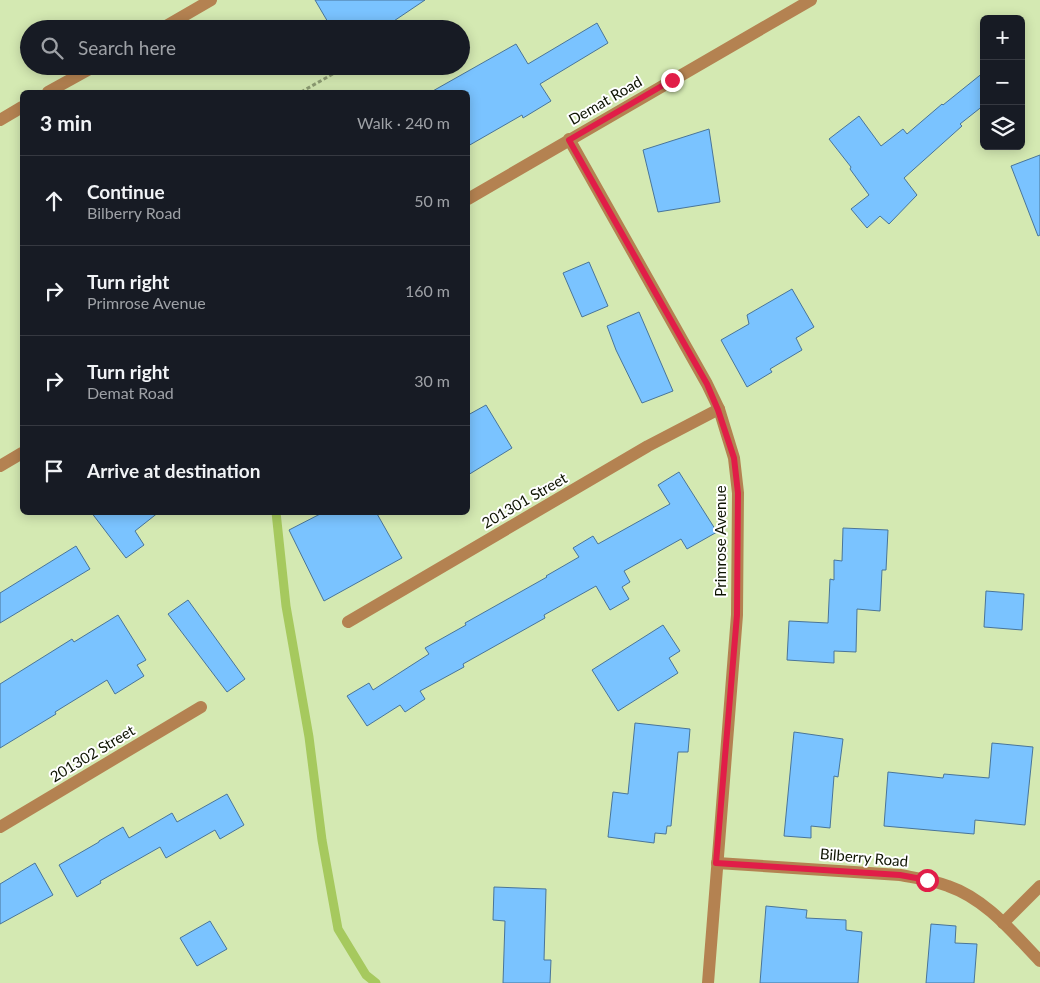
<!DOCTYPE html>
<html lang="en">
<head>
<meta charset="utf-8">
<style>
	body { margin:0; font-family:Lato,sans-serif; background:#242831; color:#f1f3f6 }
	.controls { position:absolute; right:15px; top:15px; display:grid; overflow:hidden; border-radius:8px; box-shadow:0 2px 12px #0003 }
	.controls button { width:45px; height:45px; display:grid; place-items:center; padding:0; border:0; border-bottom:1px solid #363941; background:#171b24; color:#f1f3f6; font:25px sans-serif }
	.stop { position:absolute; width:15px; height:15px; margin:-11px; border:4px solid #e11d48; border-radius:50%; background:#fff }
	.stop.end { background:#e11d48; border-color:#fff; box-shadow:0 1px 5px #0008 }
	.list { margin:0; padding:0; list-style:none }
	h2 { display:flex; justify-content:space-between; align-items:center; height:65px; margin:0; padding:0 20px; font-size:21px }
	h2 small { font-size:16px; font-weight:400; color:#9ea1a6 }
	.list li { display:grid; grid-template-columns:32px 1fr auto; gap:15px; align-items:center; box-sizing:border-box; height:90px; padding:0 20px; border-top:1px solid #363941 }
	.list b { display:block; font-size:19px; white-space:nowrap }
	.list p { margin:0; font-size:16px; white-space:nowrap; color:#9ea1a6 }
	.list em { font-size:16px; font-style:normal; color:#9ea1a6 }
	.icon { flex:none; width:28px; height:28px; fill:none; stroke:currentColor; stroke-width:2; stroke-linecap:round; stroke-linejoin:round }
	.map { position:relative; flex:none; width:1040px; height:983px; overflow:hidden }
	.search { position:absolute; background:#171b24; box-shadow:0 2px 12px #0003; left:20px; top:20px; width:450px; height:55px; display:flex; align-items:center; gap:12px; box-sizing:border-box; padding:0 18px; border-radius:28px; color:#9ea1a6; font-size:19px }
	.panel { position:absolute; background:#171b24; box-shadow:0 2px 12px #0003; left:20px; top:90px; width:450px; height:425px; border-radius:8px }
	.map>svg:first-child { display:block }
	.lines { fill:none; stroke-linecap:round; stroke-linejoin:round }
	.stream { stroke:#a6c95e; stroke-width:9 }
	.building { fill:#7ac3ff; stroke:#497599 }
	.path { stroke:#8e9d73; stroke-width:3; stroke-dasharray:4 2.5; stroke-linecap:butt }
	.minor { stroke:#b48251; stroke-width:12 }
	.tertiary { stroke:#b48251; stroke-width:12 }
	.route { stroke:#e11d48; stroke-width:6 }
	.labels { text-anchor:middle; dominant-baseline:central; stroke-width:4; stroke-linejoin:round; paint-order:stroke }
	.street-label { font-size:15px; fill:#0e1402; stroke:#fff }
</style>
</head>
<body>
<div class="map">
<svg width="1040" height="983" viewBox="0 0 1040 983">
	<rect width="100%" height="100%" fill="#d4e9b2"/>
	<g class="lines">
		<polyline class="stream" points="276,512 286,606 309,737 322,840 338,929 366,975 376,983"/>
	</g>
	<g class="building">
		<polygon points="315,0 425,0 382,29 332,29"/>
		<polygon points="597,23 608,43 540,84 551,101 523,118 522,115 468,146 468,92 431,92 516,44 528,64"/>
		<polygon points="984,72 984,105 960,124 962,126 904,178 917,195 889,224 880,216 867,228 851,209 869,195 850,169 851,167 829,139 859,116 881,146 903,129 907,134 942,104 943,105"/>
		<polygon points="709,129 720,202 658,212 643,150"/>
		<polygon points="1040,155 1040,235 1038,236 1011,166"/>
		<polygon points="589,262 608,306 582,317 563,273"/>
		<polygon points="792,289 814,327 796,338 802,350 770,369 772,372 747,387 721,340 749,324 747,315"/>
		<polygon points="639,312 673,391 642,403 616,350 607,326"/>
		<polygon points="486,405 512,448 468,475 468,415"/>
		<polygon points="679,472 717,532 687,549 681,539 624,571 630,582 622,587 629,599 610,610 596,586 544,615 545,618 463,664 464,667 420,691 425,699 405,712 400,705 367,726 347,696 369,683 373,690 429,654 425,648 466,625 465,623 547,577 546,576 579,557 573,548 593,536 598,544 670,504 658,485"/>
		<polygon points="91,512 159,512 135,531 144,545 126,558"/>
		<polygon points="324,512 376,512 402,558 324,601 289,530"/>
		<polygon points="843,528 888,530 886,570 882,570 880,611 857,609 856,652 834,651 834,663 787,660 789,621 828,623 830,579 834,580 834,560 842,561"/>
		<polygon points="76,546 90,569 0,623 0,593"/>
		<polygon points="986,591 1024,594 1022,630 984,627"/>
		<polygon points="188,600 245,679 227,692 168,614"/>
		<polygon points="118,615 146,660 137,665 144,676 115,694 107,680 55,712 56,714 0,748 0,684 72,639 74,642"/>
		<polygon points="663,625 680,651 669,658 678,673 618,711 592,670"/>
		<polygon points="635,723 690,729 688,752 678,752 671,826 667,826 666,834 655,833 654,843 608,837 613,792 628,794"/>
		<polygon points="794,732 843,739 838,777 834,776 830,828 811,826 811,838 784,836"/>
		<polygon points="992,743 1033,747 1025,825 975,820 974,834 884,826 888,772 943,778 944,774 989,778"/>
		<polygon points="227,794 244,825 220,839 215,830 166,858 160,847 100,881 101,883 77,897 59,865 99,842 99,841 123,827 129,838 172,813 177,822"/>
		<polygon points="35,863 53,895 0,924 0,884"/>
		<polygon points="494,887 546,889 544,960 551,960 550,983 503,983 505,921 493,920"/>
		<polygon points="766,906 807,910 806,918 846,920 846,930 862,932 858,983 760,983"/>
		<polygon points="210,921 227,949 197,966 180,938"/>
		<polygon points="931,924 956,926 955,943 977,944 974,983 926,983"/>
	</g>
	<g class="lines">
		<polyline class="path" points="301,92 347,66"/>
		<g class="minor">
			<polyline points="161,29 211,0"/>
			<polyline points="48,92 95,66"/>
			<polyline points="0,120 22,107"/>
			<polyline points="569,139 707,384 719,409 734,458 738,493 737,615 708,983"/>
			<polyline points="348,622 648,446 719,409"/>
			<polyline points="0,827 201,707"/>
			<path d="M717,863l183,12c16,3 33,5 48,11 38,13 65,47 92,75"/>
			<polyline points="1003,923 1040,886"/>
		</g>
		<g class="tertiary">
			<polyline points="468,199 811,0"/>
			<polyline points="0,466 22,453"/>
		</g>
	</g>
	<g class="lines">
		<polyline class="route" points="672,80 569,140 707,384 718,410 734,458 738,493 737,615 716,863 900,875 927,880"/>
	</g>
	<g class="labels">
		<g class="street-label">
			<text transform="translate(605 100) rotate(-30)">Demat Road</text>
			<text transform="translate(524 500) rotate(-30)">201301 Street</text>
			<text transform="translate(720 541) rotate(-90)">Primrose Avenue</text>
			<text transform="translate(92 753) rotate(-31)">201302 Street</text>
			<text transform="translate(864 857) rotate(5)">Bilberry Road</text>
		</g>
	</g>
</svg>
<div class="controls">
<button>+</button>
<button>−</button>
<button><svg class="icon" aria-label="layers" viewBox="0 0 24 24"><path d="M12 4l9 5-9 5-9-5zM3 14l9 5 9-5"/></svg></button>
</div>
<div class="stop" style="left:927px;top:880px"></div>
<div class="stop end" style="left:672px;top:80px"></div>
<div class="search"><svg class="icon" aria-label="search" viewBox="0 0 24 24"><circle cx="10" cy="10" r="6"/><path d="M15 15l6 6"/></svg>Search here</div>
<section class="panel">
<h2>3 min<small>Walk · 240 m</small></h2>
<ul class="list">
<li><svg class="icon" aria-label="ahead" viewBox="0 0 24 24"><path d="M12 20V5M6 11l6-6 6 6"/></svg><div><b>Continue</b><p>Bilberry Road</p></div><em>50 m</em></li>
<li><svg class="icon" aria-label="right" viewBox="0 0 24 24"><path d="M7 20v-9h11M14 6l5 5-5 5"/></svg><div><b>Turn right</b><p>Primrose Avenue</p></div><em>160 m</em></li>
<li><svg class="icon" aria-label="right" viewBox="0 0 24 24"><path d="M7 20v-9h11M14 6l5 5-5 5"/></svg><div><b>Turn right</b><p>Demat Road</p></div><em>30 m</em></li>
<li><svg class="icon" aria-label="arrive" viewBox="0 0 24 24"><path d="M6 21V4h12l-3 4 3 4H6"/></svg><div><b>Arrive at destination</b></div></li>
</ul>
</section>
</div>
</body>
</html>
